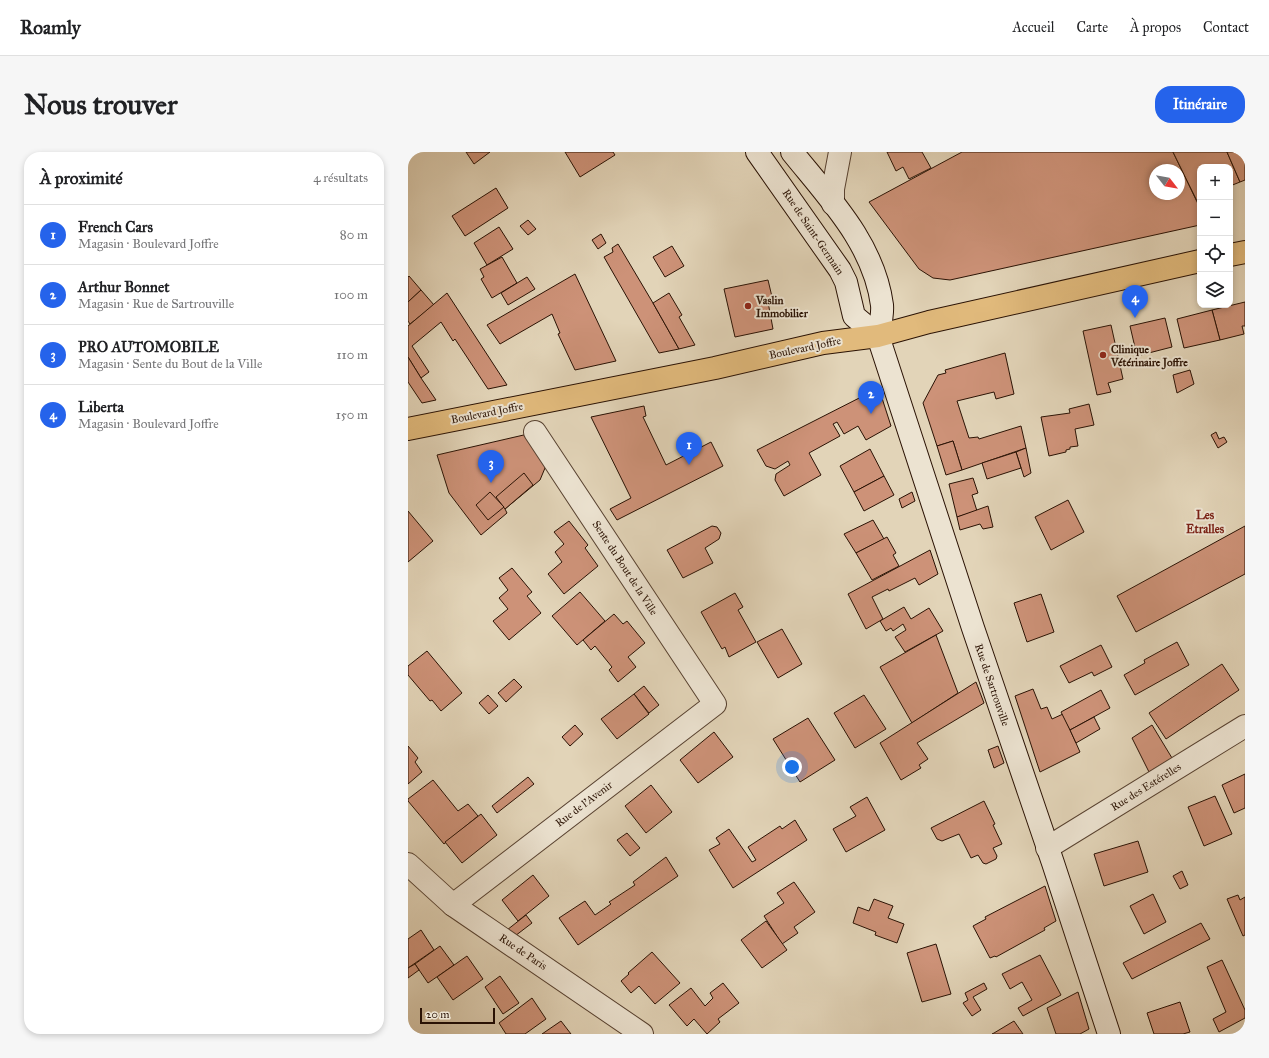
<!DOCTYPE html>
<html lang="fr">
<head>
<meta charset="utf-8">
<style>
	body { margin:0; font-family:"IM FELL Great Primer",serif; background:#f6f6f6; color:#202124 }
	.controls { position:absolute; right:12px; top:12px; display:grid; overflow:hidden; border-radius:8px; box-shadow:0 2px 6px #0003 }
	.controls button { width:36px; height:36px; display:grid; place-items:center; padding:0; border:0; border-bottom:1px solid #e0e0e0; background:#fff; color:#202124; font:20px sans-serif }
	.compass { position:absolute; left:741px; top:12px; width:36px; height:36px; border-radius:50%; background:#fff; box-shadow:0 2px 6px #0003; rotate:121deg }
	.scale { position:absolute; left:12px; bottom:10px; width:75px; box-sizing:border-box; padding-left:4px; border:2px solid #2a1204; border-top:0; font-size:11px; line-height:14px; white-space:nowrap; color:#2a1204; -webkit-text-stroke:3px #ece3d1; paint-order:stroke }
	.you { position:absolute; left:384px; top:615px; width:14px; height:14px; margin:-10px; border:3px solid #fff; border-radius:50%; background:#1a73e8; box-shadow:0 0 0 6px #1a73e833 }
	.badge { display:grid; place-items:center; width:26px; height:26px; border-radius:50%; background:#2563eb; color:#fff; font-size:13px; font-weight:700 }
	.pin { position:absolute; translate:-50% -33px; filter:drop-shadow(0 1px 2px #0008) }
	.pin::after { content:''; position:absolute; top:21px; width:14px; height:12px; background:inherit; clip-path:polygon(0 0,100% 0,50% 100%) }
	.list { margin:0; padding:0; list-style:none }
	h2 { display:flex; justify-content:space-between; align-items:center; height:52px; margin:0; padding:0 16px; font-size:17px }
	h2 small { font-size:13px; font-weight:400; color:#757577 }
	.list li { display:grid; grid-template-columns:26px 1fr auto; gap:12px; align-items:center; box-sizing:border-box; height:60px; padding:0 16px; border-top:1px solid #e0e0e0 }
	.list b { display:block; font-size:15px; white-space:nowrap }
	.list p { margin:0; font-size:13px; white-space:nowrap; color:#757577 }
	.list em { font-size:13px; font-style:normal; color:#757577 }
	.icon { flex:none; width:22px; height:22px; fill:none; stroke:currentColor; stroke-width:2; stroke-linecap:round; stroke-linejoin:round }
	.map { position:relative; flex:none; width:837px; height:882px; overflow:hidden; border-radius:16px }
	header { display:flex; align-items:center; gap:24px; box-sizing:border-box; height:56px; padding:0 20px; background:#fff; border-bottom:1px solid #e0e0e0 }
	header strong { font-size:19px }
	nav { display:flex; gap:22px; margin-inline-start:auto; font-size:14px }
	.intro { display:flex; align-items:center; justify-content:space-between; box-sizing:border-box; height:96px; padding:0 24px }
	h1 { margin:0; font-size:28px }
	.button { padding:10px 18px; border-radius:16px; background:#2563eb; color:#fff; font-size:14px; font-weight:700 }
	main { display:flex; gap:24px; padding:0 24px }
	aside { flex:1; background:#fff; border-radius:16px; box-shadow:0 2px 6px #0003 }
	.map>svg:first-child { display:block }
	.building { fill:#cd9278; stroke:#2a1204; fill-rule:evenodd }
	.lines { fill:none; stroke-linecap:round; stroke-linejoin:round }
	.minor-casing { stroke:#584231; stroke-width:24 }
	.secondary-casing { stroke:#2a1204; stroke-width:24 }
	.primary-casing { stroke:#2a1204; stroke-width:24 }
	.minor { stroke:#ece3d1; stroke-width:22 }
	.secondary { stroke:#ece3d1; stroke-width:22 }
	.primary { stroke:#e1ba7c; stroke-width:22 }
	.poi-dot { fill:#8f2418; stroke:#ece3d1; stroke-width:1.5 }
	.labels { text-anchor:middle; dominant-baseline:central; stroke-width:4; stroke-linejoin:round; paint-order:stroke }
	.street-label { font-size:11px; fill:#2a1204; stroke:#ece3d1 }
	.poi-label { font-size:11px; font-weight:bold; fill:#2a1204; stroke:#ece3d1; text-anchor:start }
	.neighbourhood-label { font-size:12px; font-weight:bold; fill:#7a1f14; stroke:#ece3d1 }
</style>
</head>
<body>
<header>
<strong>Roamly</strong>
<nav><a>Accueil</a><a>Carte</a><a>À propos</a><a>Contact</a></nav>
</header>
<div class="intro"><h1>Nous trouver</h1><a class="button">Itinéraire</a></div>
<main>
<aside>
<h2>À proximité<small>4 résultats</small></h2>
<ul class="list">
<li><span class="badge">1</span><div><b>French Cars</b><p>Magasin · Boulevard Joffre</p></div><em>80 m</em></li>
<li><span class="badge">2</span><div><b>Arthur Bonnet</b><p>Magasin · Rue de Sartrouville</p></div><em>100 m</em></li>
<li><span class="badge">3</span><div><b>PRO AUTOMOBILE</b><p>Magasin · Sente du Bout de la Ville</p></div><em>110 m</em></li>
<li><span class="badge">4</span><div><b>Liberta</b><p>Magasin · Boulevard Joffre</p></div><em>150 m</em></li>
</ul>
</aside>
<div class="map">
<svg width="837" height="882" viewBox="0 0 837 882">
	<rect width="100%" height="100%" fill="#e2d4b8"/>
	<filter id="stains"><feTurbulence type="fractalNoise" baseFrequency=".005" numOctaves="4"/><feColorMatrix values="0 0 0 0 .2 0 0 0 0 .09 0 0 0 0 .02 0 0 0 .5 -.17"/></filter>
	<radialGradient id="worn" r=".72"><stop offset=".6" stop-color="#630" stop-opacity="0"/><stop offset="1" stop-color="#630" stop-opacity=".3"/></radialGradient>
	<g class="building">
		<polygon points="58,0 82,0 66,12"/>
		<polygon points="157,0 205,0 207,3 172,25"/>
		<polygon points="479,0 514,0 523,16 501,27 495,15 488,19"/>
		<path d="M554,0h211l27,56v17l-250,55 -17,-2 -14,-9 -50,-67zM747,18h24v24h-24z"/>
		<polygon points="765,0 819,0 832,30 822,34 822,15 792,15 792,48 789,49"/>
		<polygon points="819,0 837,0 837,28 832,30"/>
		<polygon points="88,36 100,56 57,84 44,64"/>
		<polygon points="120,68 128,77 120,83 112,74"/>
		<polygon points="91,75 105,97 79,113 66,91"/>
		<polygon points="193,82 198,91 190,97 184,88"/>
		<polygon points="210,92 245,151 271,197 251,201 196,105 205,100 204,96"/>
		<polygon points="264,94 276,114 257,125 245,105"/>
		<polygon points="94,105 109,131 84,146 73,127 76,125 72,117"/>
		<polygon points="167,122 208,209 167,218 150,182 152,181 144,162 92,192 79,173"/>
		<polygon points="1,124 13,138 0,150 0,125"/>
		<polygon points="119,125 127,137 100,153 93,141"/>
		<polygon points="360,128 365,149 360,150 365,177 327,185 316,137"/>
		<polygon points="13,138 26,153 2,172 0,169 0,150"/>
		<polygon points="39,141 99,233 80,237 47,187 45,189 33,170 4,194 21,220 13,226 0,205 0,174"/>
		<polygon points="261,141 274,163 271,165 287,193 271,197 245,151"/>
		<polygon points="837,150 837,174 834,174 836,182 812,188 804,158"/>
		<polygon points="804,158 812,188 776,196 769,167"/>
		<polygon points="757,166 764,195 729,204 722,174"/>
		<polygon points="703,173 715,227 700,231 703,240 689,243 675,179"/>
		<polygon points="597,201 606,242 588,247 586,240 549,249 561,286 570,285 571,287 613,274 618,296 554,318 545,289 529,294 515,251 530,223 538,221 537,218"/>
		<polygon points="0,205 13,226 28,248 14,251 0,230"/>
		<polygon points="782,218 786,232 769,241 765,223"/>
		<polygon points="463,240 473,243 483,274 458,288 450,274 436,282 429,270 425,272 432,284 401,301 413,323 376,344 367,328 368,322 382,313 380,309 367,317 358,314 349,298"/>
		<polygon points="681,252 686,273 667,277 670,294 662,295 662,297 658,298 658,300 641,304 633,265 662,261 661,257"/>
		<polygon points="236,254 238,264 235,265 258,313 303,290 315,314 209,368 202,357 223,346 183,265"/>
		<polygon points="808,280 811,287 816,285 819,290 810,296 803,283"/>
		<polygon points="120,282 134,304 137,316 132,328 97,357 99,361 73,383 41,341 29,303"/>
		<polygon points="545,289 554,318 538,323 529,294"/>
		<polygon points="618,296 623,321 616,325 608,300"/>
		<polygon points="462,297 476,324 446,340 432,314"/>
		<polygon points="608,300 613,316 579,327 574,311"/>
		<polygon points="116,321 125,333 97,357 88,345"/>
		<polygon points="476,324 486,343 456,359 446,340"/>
		<polygon points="565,326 570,341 564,343 569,359 549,365 541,332"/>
		<polygon points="82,340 96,355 80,368 68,353"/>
		<polygon points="504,340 507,349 494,356 491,347"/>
		<polygon points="660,348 676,380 643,398 627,365"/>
		<polygon points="580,354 585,375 575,377 572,372 552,378 549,365"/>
		<polygon points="0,359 25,389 0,410"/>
		<polygon points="465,368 476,387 448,401 436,382"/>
		<polygon points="161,369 180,393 177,396 190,414 156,442 140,422 154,410 147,400 156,392 146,380"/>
		<polygon points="304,374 309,375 313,381 311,387 297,396 305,411 275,426 259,398"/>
		<polygon points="837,374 837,422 728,480 709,444"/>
		<polygon points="479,385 488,401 485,403 491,414 464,428 448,401"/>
		<polygon points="522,398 530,422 511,433 507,426 481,439 480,437 464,445 475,467 458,477 440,442"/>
		<polygon points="104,416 124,440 119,444 133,461 101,488 85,469 100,457 91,446 100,438 91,426"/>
		<polygon points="172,440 197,469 169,493 144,464"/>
		<polygon points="327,441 335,455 330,458 348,490 321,505 317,495 314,497 293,460"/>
		<polygon points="633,442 646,480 619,490 606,451"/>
		<polygon points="496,455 503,467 521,456 535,479 497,500 487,485 498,478 495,472 485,479 483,476 478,479 472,469"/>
		<polygon points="206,462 215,472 219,469 237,491 220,505 228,515 210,530 201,518 204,515 187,494 183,498 175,488"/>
		<polygon points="374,477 394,512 370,526 349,490"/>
		<polygon points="528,483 550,541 504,571 472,515"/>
		<polygon points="769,490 781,513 727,543 716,523 737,511 736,508"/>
		<polygon points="693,493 704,515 686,524 684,520 661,531 652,514"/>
		<polygon points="19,499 54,541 33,559 24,548 22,549 0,523 0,514"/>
		<polygon points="814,512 831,538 758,587 741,561"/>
		<polygon points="106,527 114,535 98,550 90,541"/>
		<polygon points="568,530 576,551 509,591 520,607 511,613 513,616 493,628 472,591"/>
		<polygon points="236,534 251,553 241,561 226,542"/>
		<polygon points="625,537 633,557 639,555 644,567 655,562 672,600 632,620 607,544"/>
		<polygon points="693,538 702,556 662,578 653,560"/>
		<polygon points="226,542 241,562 209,587 193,567"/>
		<polygon points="80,543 90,554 81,562 71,551"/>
		<polygon points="456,543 478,577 447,596 426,561"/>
		<polygon points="686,565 692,577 668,591 662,578"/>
		<polygon points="400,566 427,608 392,630 365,587"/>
		<polygon points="167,573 175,582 162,594 154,585"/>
		<polygon points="744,573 764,606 741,620 724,586"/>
		<polygon points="306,580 325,605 290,631 272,608"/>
		<polygon points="0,594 10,606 7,610 14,620 0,632"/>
		<polygon points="590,594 596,611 586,616 580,598"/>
		<polygon points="837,622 837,656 826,661 814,633"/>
		<polygon points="120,625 126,632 89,661 84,654"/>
		<polygon points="25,628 50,659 60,652 70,664 36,692 0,649 0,647"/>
		<polygon points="243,633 264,660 238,681 217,654"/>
		<polygon points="807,644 824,682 796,694 780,655"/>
		<polygon points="459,645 477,678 438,700 425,677 448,664 442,655"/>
		<polygon points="576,649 587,672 585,673 594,692 585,696 589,704 588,707 578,712 575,711 570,703 563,706 551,682 534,689 529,687 523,676"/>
		<polygon points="73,662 89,683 54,711 37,690"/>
		<polygon points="387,668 399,688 325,736 301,698 312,692 308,686 321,677 344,710 348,708 340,695 372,674 374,677"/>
		<polygon points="219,681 232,696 222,704 209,688"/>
		<polygon points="730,689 740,720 696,734 686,702"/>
		<polygon points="258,705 270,724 170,793 151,766 177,749 187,763 203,752 201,750 227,733 225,730"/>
		<polygon points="774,719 780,733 772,737 765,724"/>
		<polygon points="125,723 141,744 110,769 94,748"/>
		<polygon points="386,730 407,760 386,775 390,781 374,792 356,764 376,751 369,741"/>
		<polygon points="637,734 648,769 636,776 637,778 588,805 587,804 582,806 565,774 578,767 577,765"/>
		<polygon points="745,742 758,770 736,782 722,754"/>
		<polygon points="830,743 832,748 837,745 837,783 835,784 819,747"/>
		<polygon points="466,747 485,754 480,766 496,772 489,791 467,783 468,780 445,771 450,755 461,759"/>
		<polygon points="118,763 124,771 107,784 99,778"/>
		<polygon points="358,769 379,798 354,816 333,788"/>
		<polygon points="793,771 802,787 724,827 715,811"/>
		<polygon points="13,778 26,798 0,816 0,787"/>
		<polygon points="528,792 543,842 514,850 499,801"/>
		<polygon points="32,794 46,813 20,831 7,812"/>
		<polygon points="244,800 272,831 247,852 231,834 223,841 213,829 221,822 220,821"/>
		<polygon points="632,803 653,843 615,864 610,856 624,848 614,830 602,837 594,822"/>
		<polygon points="59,804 75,827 45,848 29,825"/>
		<polygon points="814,808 837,858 837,866 811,880 805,867 818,860 799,815"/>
		<polygon points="7,812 11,818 0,826 0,816"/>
		<polygon points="92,824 111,851 95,862 77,835"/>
		<polygon points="315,831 331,851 310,867 312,870 299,882 286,867 279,874 261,853 283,836 297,854 305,846 302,841"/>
		<polygon points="576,831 579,837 565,845 573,858 564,864 555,851 560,848 557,841"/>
		<polygon points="670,840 681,877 672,882 648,882 639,856"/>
		<polygon points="124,846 138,867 117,882 98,882 91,871"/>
		<polygon points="772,850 782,880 775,882 746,882 739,861"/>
		<polygon points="153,869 163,882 134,882"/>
		<polygon points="606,869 615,882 584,882 586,881"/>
	</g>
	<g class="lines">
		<defs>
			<g id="minor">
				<polyline points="425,52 425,37 432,0"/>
				<polyline points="639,696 837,574"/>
				<polyline points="0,712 45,753 234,882"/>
				<polyline points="45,753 307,552 127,280"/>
			</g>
			<g id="secondary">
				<polyline points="349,0 432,118 438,130 446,164 470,184"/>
				<path d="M384,0c37,46 82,92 90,153 1,10 -2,21 -4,31l95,292 80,235 56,171"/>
			</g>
			<g id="primary">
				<polyline points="822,103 837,100"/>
				<polyline points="0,277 307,216 415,191 470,184 521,170 792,109"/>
			</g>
		</defs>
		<use href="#minor" class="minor-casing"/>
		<use href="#secondary" class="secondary-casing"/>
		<use href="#primary" class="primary-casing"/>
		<use href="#minor" class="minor"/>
		<use href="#secondary" class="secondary"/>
		<use href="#primary" class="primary"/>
	</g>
	<g class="poi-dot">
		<circle cx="340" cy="154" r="4"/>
		<circle cx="695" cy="203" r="4"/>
	</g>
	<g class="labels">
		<g class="street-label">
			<text transform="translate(405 80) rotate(56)">Rue de Saint-Germain</text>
			<text transform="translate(397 196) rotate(-12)">Boulevard Joffre</text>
			<text transform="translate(79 261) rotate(-11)">Boulevard Joffre</text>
			<text transform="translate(217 416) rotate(57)">Sente du Bout de la Ville</text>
			<text transform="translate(584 533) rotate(71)">Rue de Sartrouville</text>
			<text transform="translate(738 635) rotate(-32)">Rue des Estérelles</text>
			<text transform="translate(176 652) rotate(-37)">Rue de l'Avenir</text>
			<text transform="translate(115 800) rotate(34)">Rue de Paris</text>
		</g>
		<g class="poi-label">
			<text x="348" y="148">Vaslin<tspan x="348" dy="13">Immobilier</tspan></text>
			<text x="703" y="197">Clinique<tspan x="703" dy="13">Vétérinaire Joffre</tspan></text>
		</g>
		<g class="neighbourhood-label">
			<text x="797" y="363">Les<tspan x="797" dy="14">Etralles</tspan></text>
		</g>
	</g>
	<rect width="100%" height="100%" filter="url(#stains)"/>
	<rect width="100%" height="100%" fill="url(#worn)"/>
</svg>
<div class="controls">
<button>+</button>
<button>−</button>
<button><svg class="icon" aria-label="locate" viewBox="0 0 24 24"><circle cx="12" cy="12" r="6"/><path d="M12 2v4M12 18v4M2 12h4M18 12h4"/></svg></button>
<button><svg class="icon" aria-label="layers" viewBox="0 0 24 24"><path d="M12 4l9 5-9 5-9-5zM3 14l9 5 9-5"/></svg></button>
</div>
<svg class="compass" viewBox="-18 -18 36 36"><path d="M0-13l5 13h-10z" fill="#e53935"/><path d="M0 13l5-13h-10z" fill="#757577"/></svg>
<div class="scale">20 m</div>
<div class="you"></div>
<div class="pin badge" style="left:281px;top:313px">1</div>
<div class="pin badge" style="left:463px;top:262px">2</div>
<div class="pin badge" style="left:83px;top:331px">3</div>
<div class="pin badge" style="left:727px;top:166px">4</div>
</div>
</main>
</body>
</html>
